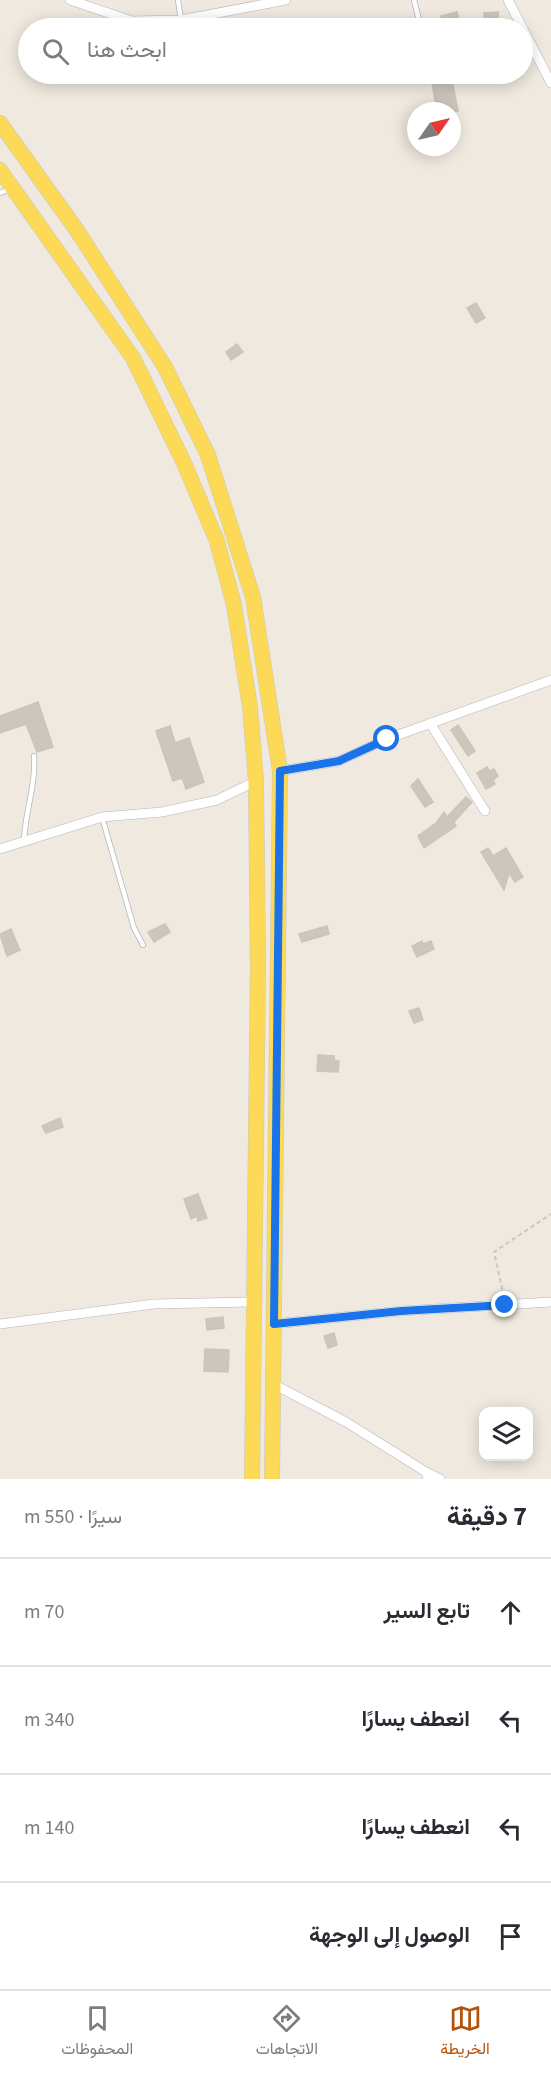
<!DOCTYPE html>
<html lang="ar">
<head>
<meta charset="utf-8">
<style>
	body { margin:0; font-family:"Source Sans 3",Vazirmatn,sans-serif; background:#f7f7f7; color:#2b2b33; direction:rtl }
	.controls { position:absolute; right:18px; bottom:18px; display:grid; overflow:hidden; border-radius:12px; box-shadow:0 3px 15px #0003 }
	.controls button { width:54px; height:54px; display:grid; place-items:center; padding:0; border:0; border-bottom:2px solid #e1e1e2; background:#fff; color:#2b2b33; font:30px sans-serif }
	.compass { position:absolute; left:407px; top:102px; width:54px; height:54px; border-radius:50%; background:#fff; box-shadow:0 3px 15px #0003; rotate:56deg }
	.stop { position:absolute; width:18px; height:18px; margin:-14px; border:4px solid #1a73e8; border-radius:50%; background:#fff }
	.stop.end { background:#1a73e8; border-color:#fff; box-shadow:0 2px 6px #0008 }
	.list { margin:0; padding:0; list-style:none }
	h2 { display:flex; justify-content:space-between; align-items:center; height:78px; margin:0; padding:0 24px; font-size:26px }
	h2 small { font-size:20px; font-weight:400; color:#7c7c81 }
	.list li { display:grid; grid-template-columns:39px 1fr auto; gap:18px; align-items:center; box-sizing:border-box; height:108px; padding:0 24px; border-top:2px solid #e1e1e2 }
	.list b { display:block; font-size:22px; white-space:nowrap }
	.list em { font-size:20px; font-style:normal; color:#7c7c81 }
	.icon { flex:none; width:33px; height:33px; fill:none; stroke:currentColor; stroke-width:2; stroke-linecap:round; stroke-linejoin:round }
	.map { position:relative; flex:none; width:551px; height:1479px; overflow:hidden; direction:ltr }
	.search { position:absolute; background:#fff; box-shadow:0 3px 15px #0003; left:18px; right:18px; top:18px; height:66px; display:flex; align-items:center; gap:15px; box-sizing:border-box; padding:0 21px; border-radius:33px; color:#7c7c81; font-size:22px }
	.sheet { height:510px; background:#fff }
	nav { display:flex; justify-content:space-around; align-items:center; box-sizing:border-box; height:84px; border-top:2px solid #e1e1e2; background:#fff; font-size:16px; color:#7c7c81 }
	nav a { display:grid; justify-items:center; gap:3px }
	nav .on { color:#b45309 }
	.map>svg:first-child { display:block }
	.building { fill:#cbc7bd; stroke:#cbc5b8; stroke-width:1.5 }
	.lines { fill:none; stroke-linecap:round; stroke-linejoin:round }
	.lane-casing { stroke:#b3b5c1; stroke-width:6 }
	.street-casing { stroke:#b3b5c1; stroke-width:10 }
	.primary-casing { stroke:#c8c8c8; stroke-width:16 }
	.path { stroke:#c8c8c8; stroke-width:2; stroke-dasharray:4.5 3; stroke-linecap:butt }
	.lane { stroke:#fff; stroke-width:4.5 }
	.street { stroke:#fff; stroke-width:9 }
	.primary { stroke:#fcda57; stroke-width:15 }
	.route { stroke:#1a73e8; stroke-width:8 }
</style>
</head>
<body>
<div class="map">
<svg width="551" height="1479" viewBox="0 0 551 1479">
	<rect width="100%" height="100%" fill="#efe9df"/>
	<g class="building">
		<polygon points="457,12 461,26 444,28 441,16"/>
		<polygon points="498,12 499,28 485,28 484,13"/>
		<polygon points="452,80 458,111 437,111 432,83"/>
		<polygon points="476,303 485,318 476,323 467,308"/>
		<polygon points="237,344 243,352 231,360 226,352"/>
		<polygon points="38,702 53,747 37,752 26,724 0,733 0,716"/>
		<polygon points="458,725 475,751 468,756 451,730"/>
		<polygon points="170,726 175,743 189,738 204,782 186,789 182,778 173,781 156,731"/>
		<polygon points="487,767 490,771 494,769 498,776 493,780 495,784 486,789 477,773"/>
		<polygon points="418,779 433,802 425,807 411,786"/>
		<polygon points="466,797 472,802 454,822 456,826 424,848 418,836 436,823 444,812 447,817"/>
		<polygon points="488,848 493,856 506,848 523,877 515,882 509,873 504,890 481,852"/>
		<polygon points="165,924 170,932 154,942 148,932"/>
		<polygon points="327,926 329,934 302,942 299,934"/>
		<polygon points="11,929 20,950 7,956 0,934"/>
		<polygon points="422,941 423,944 431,941 434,949 417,957 412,946"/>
		<polygon points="419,1008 423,1020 414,1023 409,1011"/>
		<polygon points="318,1055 334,1056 334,1060 339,1061 338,1072 317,1071"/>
		<polygon points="60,1118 63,1127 46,1133 42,1126"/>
		<polygon points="198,1194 207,1218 198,1221 197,1216 191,1219 184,1199"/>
		<polygon points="223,1317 224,1328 207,1330 206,1319"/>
		<polygon points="334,1333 337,1345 328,1348 324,1336"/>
		<polygon points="205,1349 229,1350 228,1372 204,1371"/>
	</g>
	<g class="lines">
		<defs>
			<g id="lane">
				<polyline points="178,0 181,20"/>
				<polyline points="414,0 421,28"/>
				<polyline points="431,74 432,78"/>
				<polyline points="0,193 10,189"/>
				<polyline points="102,817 134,928 143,945"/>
				<path d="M24,841c1,-30 12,-55 10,-85"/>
			</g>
			<g id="street">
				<polyline points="70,0 132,21 181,20 286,0"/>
				<polyline points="508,0 551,83"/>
				<polyline points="430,723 485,811"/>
				<polyline points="280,771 339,761 387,739 551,680"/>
				<polyline points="0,849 102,817 162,812 217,800 256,781"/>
				<polyline points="0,1324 154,1304 252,1302"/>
				<polyline points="274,1324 401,1311 551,1302"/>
				<polyline points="273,1384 346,1422 426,1472 428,1479"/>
				<polyline points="426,1472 440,1479"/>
			</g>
			<g id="primary">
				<polyline points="0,123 76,229 165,367 208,455 253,597 280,771 272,1479"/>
				<polyline points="0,170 133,358 184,463 217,541 234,605 250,707 256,781 258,968 252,1479"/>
			</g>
		</defs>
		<use href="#lane" class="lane-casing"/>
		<use href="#street" class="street-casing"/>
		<use href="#primary" class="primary-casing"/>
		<polyline class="path" points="504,1297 494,1252 551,1214"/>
		<use href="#lane" class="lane"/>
		<use href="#street" class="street"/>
		<use href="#primary" class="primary"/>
	</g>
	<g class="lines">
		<polyline class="route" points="387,739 339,761 280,771 274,1324 401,1311 505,1305"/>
	</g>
</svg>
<div class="controls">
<button><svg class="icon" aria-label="layers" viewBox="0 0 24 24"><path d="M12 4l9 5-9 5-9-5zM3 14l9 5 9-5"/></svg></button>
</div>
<svg class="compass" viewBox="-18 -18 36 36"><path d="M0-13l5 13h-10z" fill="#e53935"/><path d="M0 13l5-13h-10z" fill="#7c7c81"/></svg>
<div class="stop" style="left:387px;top:739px"></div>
<div class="stop end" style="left:505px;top:1305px"></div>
<div class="search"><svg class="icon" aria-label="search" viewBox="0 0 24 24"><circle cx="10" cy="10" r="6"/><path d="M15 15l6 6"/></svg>ابحث هنا</div>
</div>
<section class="sheet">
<h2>7 دقيقة<small>سيرًا · 550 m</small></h2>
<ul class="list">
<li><svg class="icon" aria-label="ahead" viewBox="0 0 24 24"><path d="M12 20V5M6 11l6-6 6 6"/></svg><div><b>تابع السير</b></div><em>70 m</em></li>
<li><svg class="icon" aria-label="left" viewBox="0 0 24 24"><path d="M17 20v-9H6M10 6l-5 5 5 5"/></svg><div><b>انعطف يسارًا</b></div><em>340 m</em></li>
<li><svg class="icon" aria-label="left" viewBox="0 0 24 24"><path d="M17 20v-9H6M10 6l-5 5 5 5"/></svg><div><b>انعطف يسارًا</b></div><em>140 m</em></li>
<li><svg class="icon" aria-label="arrive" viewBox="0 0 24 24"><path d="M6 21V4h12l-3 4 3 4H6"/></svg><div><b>الوصول إلى الوجهة</b></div></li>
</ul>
</section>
<nav>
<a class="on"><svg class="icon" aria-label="map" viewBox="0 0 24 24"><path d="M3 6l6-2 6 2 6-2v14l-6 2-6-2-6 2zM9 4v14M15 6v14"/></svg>الخريطة</a>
<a><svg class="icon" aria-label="directions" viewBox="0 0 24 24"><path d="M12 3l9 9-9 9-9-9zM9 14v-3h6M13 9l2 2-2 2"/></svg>الاتجاهات</a>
<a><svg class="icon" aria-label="saved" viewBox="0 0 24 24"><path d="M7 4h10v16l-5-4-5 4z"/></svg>المحفوظات</a>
</nav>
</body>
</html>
